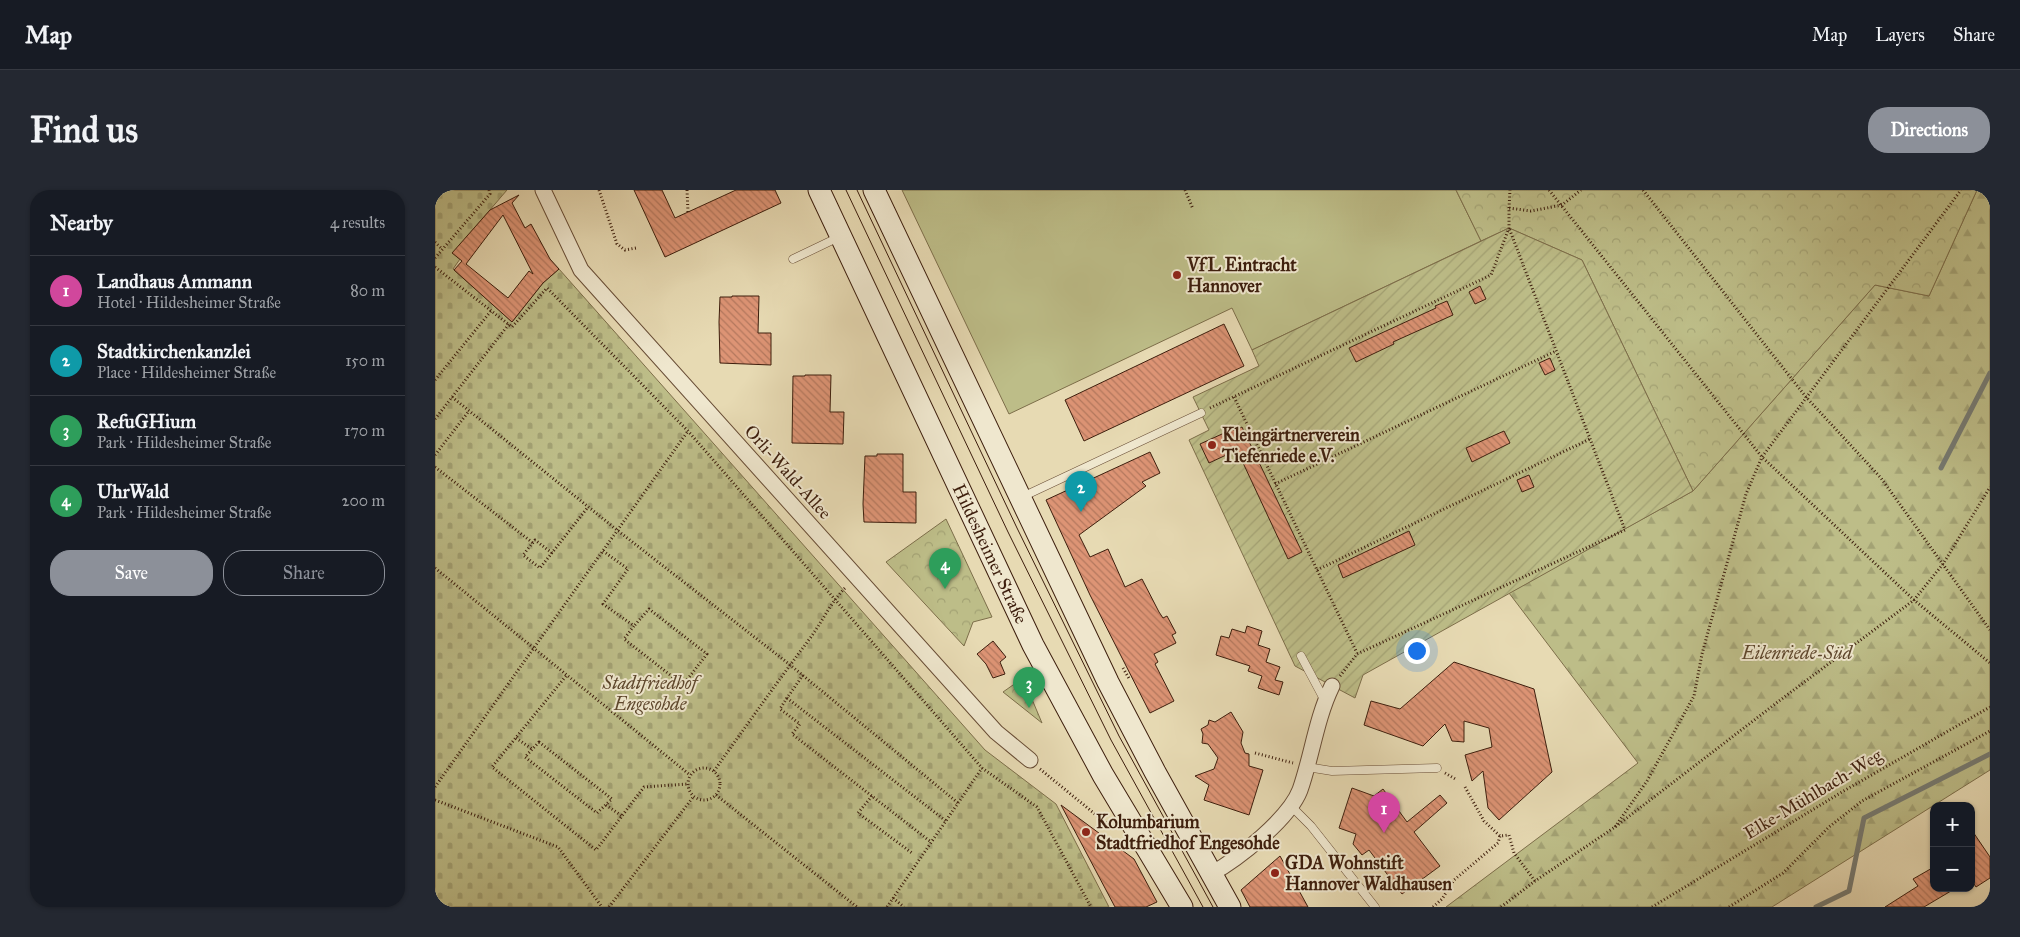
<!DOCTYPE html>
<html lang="en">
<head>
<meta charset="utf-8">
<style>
	body { margin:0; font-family:"IM FELL Great Primer",serif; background:#242831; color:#f1f3f6 }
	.controls { position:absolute; right:15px; bottom:15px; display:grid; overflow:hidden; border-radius:10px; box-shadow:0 1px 4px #0004 }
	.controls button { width:45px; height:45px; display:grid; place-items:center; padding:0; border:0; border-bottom:1px solid #363941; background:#171b24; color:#f1f3f6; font:25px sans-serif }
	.you { position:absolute; left:981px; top:460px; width:18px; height:18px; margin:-12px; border:4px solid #fff; border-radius:50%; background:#1a73e8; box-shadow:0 0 0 8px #1a73e833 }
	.badge { display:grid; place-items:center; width:32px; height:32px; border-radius:50%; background:#8c9099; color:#fff; font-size:16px; font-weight:700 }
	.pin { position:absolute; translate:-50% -41px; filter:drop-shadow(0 1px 2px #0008) }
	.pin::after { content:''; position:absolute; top:26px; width:18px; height:15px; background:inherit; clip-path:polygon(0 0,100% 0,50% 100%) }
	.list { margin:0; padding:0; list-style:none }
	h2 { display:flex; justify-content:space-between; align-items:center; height:65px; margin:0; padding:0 20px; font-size:21px }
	h2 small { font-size:16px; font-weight:400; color:#9ea1a6 }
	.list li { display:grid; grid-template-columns:32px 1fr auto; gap:15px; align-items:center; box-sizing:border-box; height:70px; padding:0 20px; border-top:1px solid #363941 }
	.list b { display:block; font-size:19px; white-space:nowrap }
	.list p { margin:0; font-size:16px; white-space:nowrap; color:#9ea1a6 }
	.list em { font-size:16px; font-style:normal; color:#9ea1a6 }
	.actions { display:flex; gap:10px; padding:15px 20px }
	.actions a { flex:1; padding:11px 0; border:1px solid #8c9099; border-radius:20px; text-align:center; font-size:18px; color:#8c9099 }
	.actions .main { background:#8c9099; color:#fff }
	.map { position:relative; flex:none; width:1555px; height:717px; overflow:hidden; border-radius:20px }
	header { display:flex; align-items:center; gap:30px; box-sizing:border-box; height:70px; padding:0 25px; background:#171b24; border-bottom:1px solid #363941 }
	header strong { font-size:24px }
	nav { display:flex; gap:28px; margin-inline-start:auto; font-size:18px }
	.intro { display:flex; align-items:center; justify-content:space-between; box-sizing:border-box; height:120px; padding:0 30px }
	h1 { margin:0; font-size:35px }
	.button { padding:12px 22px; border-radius:20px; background:#8c9099; color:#fff; font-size:18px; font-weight:700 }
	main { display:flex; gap:30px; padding:0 30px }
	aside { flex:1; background:#171b24; border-radius:20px; box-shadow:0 1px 4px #0004 }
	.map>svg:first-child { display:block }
	.grass { fill:#bdbd88; stroke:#7d6e4a }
	.forest { fill:url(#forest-firs); stroke:#7d6e4a }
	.cemetery { fill:url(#cemetery-stones); stroke:#7d6e4a }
	.park { fill:url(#park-crowns); stroke:#7d6e4a }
	.garden { fill:url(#garden-furrows); stroke:#7d6e4a }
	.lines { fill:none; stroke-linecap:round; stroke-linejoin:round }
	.stream { stroke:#757a72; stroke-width:5 }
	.building { fill:url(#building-back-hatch); stroke:#3d1e0d; fill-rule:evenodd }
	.lane-casing { stroke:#684d36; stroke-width:9 }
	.street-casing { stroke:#684d36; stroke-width:17 }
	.secondary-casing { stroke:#3d1e0d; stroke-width:23 }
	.path { stroke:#3d1e0d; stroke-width:3; stroke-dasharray:1 2.5; stroke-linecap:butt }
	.lane { stroke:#efe7ce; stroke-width:8 }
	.street { stroke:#efe7ce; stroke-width:15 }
	.secondary { stroke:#efe7ce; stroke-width:21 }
	.tram { stroke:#3d1e0d; stroke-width:1 }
	.poi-dot { fill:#8f2418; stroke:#efe7ce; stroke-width:2 }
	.labels { text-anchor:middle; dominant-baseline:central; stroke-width:4; stroke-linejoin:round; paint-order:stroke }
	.poi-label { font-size:18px; font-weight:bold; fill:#3d1e0d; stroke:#efe7ce; text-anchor:start }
	.street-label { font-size:18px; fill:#3d1e0d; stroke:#efe7ce }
	.park-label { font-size:18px; font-style:italic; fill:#5d462c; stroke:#efe7ce }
</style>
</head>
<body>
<header>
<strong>Map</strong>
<nav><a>Map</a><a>Layers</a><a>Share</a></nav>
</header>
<div class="intro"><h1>Find us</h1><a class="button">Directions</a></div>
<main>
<aside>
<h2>Nearby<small>4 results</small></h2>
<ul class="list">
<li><span class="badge" style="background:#d1479c">1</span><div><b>Landhaus Ammann</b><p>Hotel · Hildesheimer Straße</p></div><em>80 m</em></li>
<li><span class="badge" style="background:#0f9aa8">2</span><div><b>Stadtkirchenkanzlei</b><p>Place · Hildesheimer Straße</p></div><em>150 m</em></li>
<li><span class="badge" style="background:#2e9e5b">3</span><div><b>RefuGHium</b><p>Park · Hildesheimer Straße</p></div><em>170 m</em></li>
<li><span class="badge" style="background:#2e9e5b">4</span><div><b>UhrWald</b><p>Park · Hildesheimer Straße</p></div><em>200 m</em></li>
</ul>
<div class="actions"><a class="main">Save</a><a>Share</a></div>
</aside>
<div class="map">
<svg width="1555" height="717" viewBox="0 0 1555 717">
	<defs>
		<pattern id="forest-firs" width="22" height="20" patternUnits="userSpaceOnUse" patternTransform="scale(1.25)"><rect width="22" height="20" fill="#bdbd88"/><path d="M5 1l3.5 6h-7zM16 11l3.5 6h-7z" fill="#a3a274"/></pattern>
		<pattern id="cemetery-stones" width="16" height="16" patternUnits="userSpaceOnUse" patternTransform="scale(1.25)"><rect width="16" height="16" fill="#bdbd88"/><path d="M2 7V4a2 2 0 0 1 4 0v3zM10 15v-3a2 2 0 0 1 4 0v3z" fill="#a3a274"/></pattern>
		<pattern id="park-crowns" width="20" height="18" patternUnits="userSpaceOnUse" patternTransform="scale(1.25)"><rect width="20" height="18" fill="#bdbd88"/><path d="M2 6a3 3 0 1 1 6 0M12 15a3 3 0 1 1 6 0" fill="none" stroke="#a3a274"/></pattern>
		<pattern id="garden-furrows" width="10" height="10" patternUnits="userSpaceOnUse" patternTransform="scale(1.25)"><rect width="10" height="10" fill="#bdbd88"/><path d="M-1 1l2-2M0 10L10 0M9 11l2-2" fill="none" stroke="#a3a274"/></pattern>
		<pattern id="building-back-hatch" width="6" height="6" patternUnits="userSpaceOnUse" patternTransform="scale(1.25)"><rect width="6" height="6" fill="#dd9475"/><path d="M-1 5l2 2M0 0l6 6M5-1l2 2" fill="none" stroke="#b4785e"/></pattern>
	</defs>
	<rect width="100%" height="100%" fill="#e7dab3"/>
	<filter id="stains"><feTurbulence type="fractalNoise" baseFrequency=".004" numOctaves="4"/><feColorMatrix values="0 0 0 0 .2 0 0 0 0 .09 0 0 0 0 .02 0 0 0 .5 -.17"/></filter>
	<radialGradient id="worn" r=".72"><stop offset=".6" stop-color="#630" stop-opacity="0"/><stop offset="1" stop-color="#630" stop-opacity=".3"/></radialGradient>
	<polygon class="grass" points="467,0 1021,0 1046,51 817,160 797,118 574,224"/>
	<polygon class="forest" points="1542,0 1555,0 1555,580 1337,717 1011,717 1203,573 1074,403 1258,301 1440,95 1494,106"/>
	<polygon class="cemetery" points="0,0 72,0 18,63 25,69 18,79 77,132 108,93 124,79 550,560 621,614 674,717 0,717"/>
	<g class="park">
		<polygon points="1021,0 1542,0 1494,106 1440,95 1258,301 1147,70 1074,38 1046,51"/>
		<polygon points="511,329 557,427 538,432 529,456 451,372"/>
		<polygon points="588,488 607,533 568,502"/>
	</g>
	<polygon class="garden" points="1074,38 1147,70 1258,301 928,485 920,508 860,476 754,250 774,240 758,207 824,176 817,160"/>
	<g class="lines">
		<g class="stream">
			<polyline points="1506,278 1555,183"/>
			<polyline points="1381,717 1414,701 1429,628 1555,564"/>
		</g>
	</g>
	<g class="building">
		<polygon points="199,0 227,0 240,28 301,0 340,0 346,13 230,67"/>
		<path d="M84,5l-7,8 13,25 6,-4 19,35 9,10 -16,14 -31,39 -58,-52 8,-9 -10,-8 38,-43zM68,25l30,59 -4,-3 -21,27 -42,-34z"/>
		<polygon points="1045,96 1051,109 1040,114 1034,102"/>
		<polygon points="297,106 324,106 323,143 336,143 336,175 285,173 284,132 285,107 297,107"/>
		<polygon points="1012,111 1018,125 958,152 959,154 921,172 914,158 1001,118 1000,116"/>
		<polygon points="789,134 809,176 649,251 630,210"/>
		<polygon points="1115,168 1120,180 1110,185 1104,173"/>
		<polygon points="370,185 396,185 395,222 409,222 408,254 357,253 358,186 370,186"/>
		<polygon points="807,237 867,362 853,369 802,260 774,273 765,254 798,239 799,241"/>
		<polygon points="1069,241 1075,253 1037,272 1031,258"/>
		<polygon points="715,262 725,283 707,292 711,296 644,345 655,367 673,359 690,397 707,389 724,422 728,428 732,426 741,443 737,445 741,453 719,464 723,472 720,474 739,511 715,523 655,405 611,310"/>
		<polygon points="442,264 468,264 468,302 481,302 481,333 429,332 428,314 430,266 442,266"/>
		<polygon points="1094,285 1099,297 1087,302 1082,290"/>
		<polygon points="974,341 980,355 908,388 903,375"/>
		<polygon points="812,436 827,441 823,455 835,459 831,472 845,477 840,490 848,492 844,505 823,498 827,486 813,481 815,476 781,465 786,446 794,448 797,439 810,443"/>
		<polygon points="558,451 571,467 565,472 570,484 558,488 551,474 542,464"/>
		<polygon points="1019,472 1099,499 1117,582 1064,630 1053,618 1048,581 1037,591 1030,565 1057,557 1054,538 1029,531 1029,552 1017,551 1010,534 988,556 929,535 936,511 965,519"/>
		<polygon points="796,522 808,542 806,553 810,563 814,564 814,576 828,580 814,625 769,610 774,595 760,586 779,579 783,568 773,554 767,553 768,544 766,539 773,535 774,530 780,532"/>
		<polygon points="917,598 939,606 948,599 972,632 1005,605 1012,613 979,642 1005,676 967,704 934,660 927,665 918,654 921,644 904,638"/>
		<polygon points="626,615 699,669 722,712 711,717 680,717"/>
		<polygon points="1536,639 1555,667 1555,688 1541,697 1536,689"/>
		<polygon points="845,666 873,717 815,717 806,700"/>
		<polygon points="1499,677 1499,698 1521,698 1489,717 1450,717 1483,696 1478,689"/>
	</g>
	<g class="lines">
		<defs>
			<g id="lane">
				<polyline points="358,69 404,47"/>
				<polyline points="587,307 766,223"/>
				<polyline points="866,466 890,511"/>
				<polyline points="872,577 897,581 1002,578"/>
				<polyline points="856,616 876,636 940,717"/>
			</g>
			<g id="street">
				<polyline points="108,0 146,80 561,542 595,570"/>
				<path d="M776,684c27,-15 78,-55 89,-84 12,-34 16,-71 32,-104"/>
			</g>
			<g id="secondary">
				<path id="s1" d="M384,0l214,455 70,130 79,132"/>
				<polyline points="439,0 673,492 720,582 795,717"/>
			</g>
		</defs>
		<use href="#lane" class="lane-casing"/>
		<use href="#street" class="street-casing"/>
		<use href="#secondary" class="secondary-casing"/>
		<g class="path">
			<polyline points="164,0 182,54 190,60 201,58"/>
			<polyline points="252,0 253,22"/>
			<polyline points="750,0 758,19"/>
			<polyline points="1114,0 1327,267 1479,410 1555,473"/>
			<polyline points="1208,0 1371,207 1446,288 1555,440"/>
			<polyline points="1074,18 1075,0"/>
			<polyline points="0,52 7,59"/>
			<polyline points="0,68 55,4 54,0"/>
			<polyline points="0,77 77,137 112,98 253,241 547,578 602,617 656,717"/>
			<polyline points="0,190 56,121"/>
			<polyline points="17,207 182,340 354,474 523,613"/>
			<polyline points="799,207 922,463"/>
			<polyline points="775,218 1056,85 1074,38 1074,18 1096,21 1127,15 1146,0"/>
			<polyline points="0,229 74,134"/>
			<polyline points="0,265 34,221"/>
			<polyline points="0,277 98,353"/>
			<polyline points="840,294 1121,161"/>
			<polyline points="168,361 193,379 168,414 199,436 189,449 248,495 272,464 214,419 199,436"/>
			<polyline points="117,363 100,350 88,365 105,378 153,317"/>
			<polyline points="0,378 255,585"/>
			<polyline points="882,380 1155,249"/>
			<polyline points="688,478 695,490"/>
			<polyline points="368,485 352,508 511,631"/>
			<polyline points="131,486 57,577 161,660 209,597 253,594"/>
			<polyline points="905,486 922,464 1190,340 1074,38"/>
			<polyline points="352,508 345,519 365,534 357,544 496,652"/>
			<polyline points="81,548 97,559"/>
			<polygon points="104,552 177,609 162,623 90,567"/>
			<polyline points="820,563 858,573"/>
			<circle cx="269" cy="594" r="16"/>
			<polyline points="605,579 677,638"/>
			<path d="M279,581c32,-45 64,-90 97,-134 12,-17 20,-35 35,-50"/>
			<polyline points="1010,583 1022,590"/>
			<polyline points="0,597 253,241"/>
			<polyline points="1030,597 1049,631 1065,646 1074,645 1079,663 1100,691"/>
			<polyline points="281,605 422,717"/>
			<polyline points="437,606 423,623 477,663"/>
			<polyline points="0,610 123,657 167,717"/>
			<polyline points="171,615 187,626"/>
			<polyline points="1180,637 1212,591 1259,506 1267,464 1311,304 1327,267 1526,0"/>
			<polyline points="458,708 469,717"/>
			<polyline points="0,712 4,717"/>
			<polyline points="174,717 259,606"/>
			<polyline points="452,717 547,578"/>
			<polyline points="998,717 1007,709 1019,690 1063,653 1065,646"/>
			<polyline points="1066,717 1100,691 1180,637 1344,511 1479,410 1508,374 1555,297"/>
			<polyline points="1217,717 1407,602 1555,517"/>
			<polyline points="1294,717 1348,683 1394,637 1427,611 1555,541"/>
		</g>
		<use href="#lane" class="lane"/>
		<use href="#street" class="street"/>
		<use href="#secondary" class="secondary"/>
		<g class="tram">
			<polyline points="411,0 573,342 676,550 768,717"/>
			<polyline points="422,0 582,338 684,546 778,717"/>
		</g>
	</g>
	<g class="poi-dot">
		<circle cx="742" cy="85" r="5"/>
		<circle cx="777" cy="255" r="5"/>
		<circle cx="651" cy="642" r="5"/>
		<circle cx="840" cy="683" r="5"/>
	</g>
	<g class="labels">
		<g class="poi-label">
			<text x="752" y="75">VfL Eintracht<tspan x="752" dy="21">Hannover</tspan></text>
			<text x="787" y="245">Kleingärtnerverein<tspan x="787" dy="21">Tiefenriede e.V.</tspan></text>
			<text x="661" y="632">Kolumbarium<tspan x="661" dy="21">Stadtfriedhof Engesohde</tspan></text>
			<text x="850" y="673">GDA Wohnstift<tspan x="850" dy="21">Hannover Waldhausen</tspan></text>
		</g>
		<g class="street-label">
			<text transform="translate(353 282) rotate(48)">Orli-Wald-Allee</text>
			<text stroke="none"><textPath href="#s1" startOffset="402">Hildesheimer Straße</textPath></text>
			<text transform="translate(1378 604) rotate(-31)">Elke-Mühlbach-Weg</text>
		</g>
		<g class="park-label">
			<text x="1362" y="463">Eilenriede-Süd</text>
			<text x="215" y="493">Stadtfriedhof<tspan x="215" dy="21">Engesohde</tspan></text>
		</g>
	</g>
	<rect width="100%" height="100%" filter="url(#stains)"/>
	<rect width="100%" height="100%" fill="url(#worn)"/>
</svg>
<div class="controls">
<button>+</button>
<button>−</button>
</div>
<div class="you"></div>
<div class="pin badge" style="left:949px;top:643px;background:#d1479c">1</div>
<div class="pin badge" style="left:646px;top:322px;background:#0f9aa8">2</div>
<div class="pin badge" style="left:594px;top:518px;background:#2e9e5b">3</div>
<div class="pin badge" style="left:510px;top:399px;background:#2e9e5b">4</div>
</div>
</main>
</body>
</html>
